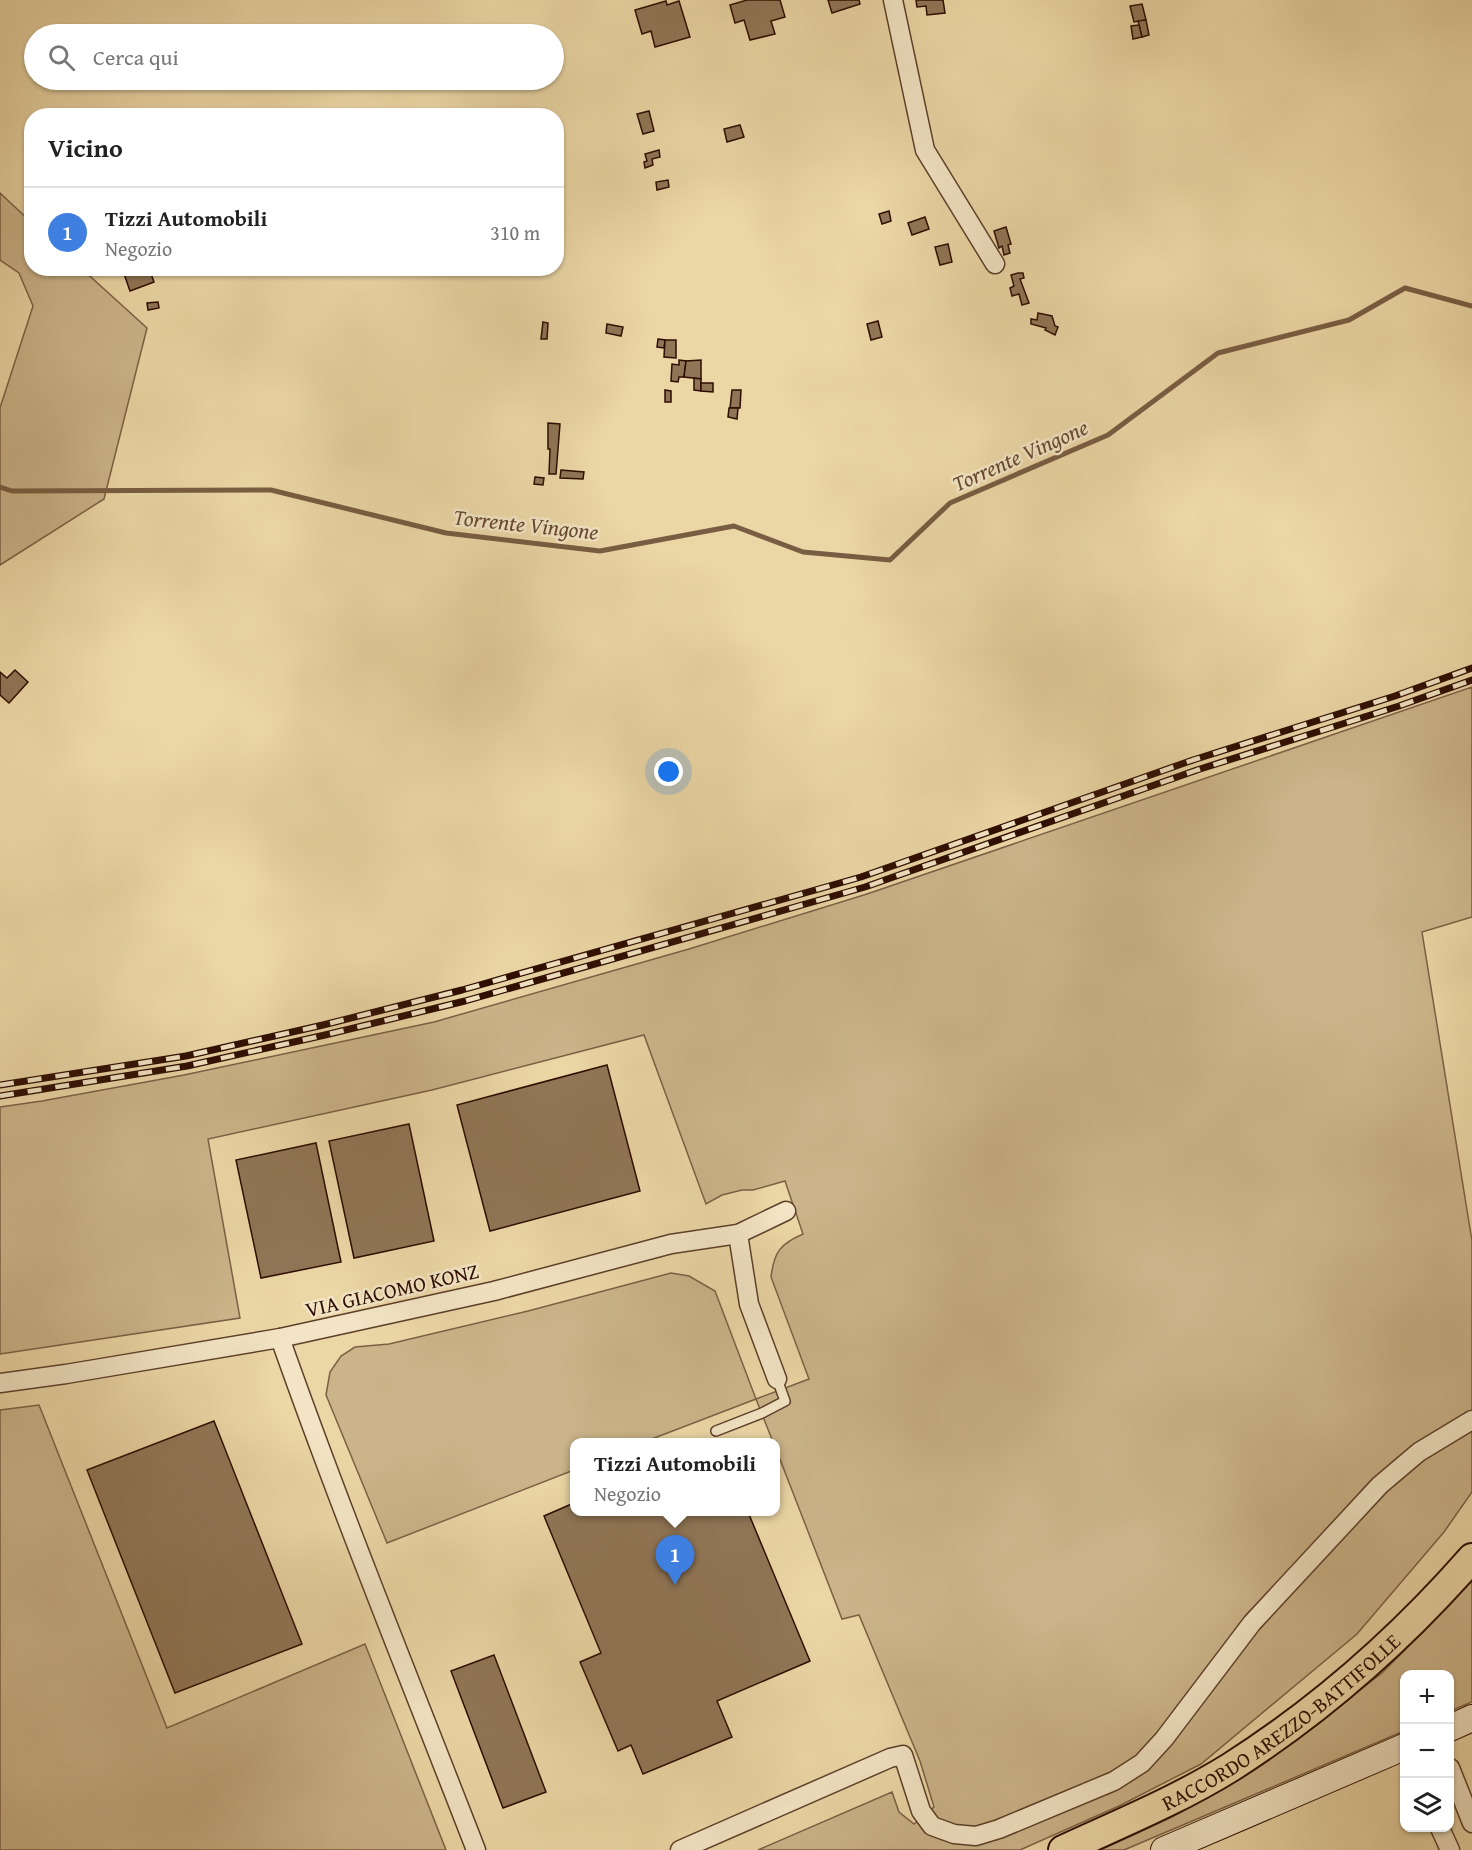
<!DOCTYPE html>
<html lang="it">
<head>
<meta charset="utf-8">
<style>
	body { margin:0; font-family:"Gentium Book Plus",serif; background:#f2f2f2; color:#222 }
	.controls { position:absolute; right:18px; bottom:18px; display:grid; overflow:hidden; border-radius:12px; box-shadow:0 2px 4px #0004 }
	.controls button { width:54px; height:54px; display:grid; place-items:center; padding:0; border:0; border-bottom:2px solid #e0e0e0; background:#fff; color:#222; font:30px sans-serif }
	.you { position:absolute; left:669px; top:772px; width:21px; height:21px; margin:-15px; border:4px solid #fff; border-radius:50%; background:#1a73e8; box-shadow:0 0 0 9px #1a73e833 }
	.badge { display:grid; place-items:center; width:39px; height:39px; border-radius:50%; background:#ea580c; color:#fff; font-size:20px; font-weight:700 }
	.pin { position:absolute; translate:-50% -50px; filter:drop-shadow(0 2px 3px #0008) }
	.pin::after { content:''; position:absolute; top:32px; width:21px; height:18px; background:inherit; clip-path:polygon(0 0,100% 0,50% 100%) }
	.popup { position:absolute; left:570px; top:1438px; width:210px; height:78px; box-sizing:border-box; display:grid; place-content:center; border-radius:12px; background:#fff; filter:drop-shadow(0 2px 4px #0005); font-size:20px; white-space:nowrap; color:#767676 }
	.popup b { font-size:22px; color:#222 }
	.popup::after { content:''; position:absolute; left:50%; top:100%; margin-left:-12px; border:12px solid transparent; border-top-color:#fff }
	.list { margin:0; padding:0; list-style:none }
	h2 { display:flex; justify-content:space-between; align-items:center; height:78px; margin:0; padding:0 24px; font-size:26px }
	h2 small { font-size:20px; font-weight:400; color:#767676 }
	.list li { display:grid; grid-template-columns:39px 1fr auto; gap:18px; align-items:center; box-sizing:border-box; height:90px; padding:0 24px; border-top:2px solid #e0e0e0 }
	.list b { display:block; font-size:22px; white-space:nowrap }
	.list p { margin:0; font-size:20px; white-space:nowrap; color:#767676 }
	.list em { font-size:20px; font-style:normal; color:#767676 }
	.icon { flex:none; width:33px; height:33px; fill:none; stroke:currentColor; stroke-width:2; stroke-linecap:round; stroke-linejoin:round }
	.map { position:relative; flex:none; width:1472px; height:1850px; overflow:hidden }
	.search { position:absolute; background:#fff; box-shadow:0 2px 4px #0004; left:24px; top:24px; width:540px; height:66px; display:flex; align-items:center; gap:15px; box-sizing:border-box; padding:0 21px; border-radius:33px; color:#767676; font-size:22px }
	.panel { position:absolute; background:#fff; box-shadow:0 2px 4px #0004; left:24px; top:108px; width:540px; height:168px; border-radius:24px }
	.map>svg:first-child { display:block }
	.green { fill:#cbb489; stroke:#7c6045; stroke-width:1.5 }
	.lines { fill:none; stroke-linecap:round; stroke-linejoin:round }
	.stream { stroke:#795d42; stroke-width:5 }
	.building { fill:#907656; stroke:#2e0d01; stroke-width:1.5 }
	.service-casing { stroke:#5d3f2a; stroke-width:12 }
	.minor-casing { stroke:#5d3f2a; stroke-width:21 }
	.secondary-casing { stroke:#2e0d01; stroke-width:28 }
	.primary-casing { stroke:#2e0d01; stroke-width:32 }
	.service { stroke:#f2e4c4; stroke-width:9 }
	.minor { stroke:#f2e4c4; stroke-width:18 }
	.secondary { stroke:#f2e4c4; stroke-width:26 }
	.primary { stroke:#ebd6a5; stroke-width:28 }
	.rail-casing { stroke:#2e0d01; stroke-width:7 }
	.rail { stroke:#f2e4c4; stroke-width:4.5; stroke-dasharray:14; stroke-linecap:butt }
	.labels { text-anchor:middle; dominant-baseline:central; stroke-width:5; stroke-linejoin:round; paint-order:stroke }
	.street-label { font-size:21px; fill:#2e0d01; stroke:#f2e4c4 }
	.water-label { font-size:22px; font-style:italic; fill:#664932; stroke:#f2e4c4 }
</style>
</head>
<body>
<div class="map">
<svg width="1472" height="1850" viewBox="0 0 1472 1850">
	<rect width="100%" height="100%" fill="#ebd6a5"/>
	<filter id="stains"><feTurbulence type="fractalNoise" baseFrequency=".00333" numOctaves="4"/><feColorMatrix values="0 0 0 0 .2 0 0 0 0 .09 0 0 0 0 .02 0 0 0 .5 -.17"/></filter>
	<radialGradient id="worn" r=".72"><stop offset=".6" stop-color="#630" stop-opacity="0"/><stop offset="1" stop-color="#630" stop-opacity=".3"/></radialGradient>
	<g class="green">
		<polygon points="0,193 31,222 32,268 82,269 147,328 104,499 0,565 0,408 33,306 19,273 0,260"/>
		<path d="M1472,687v230l-50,15 50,309v251l-28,40 -87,102 -156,130 -82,42 -99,44h-262l134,-58 7,20 15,12 20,-17 -14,-46 -61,-146 -17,4 -66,-170v-7h-3l-17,-43 -112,43h-70v28l-187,73 -61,-148 4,-23 11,-16 14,-9 34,-3 139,-33 143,-38 18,3 26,15 41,108 53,-20 -38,-102c3,-25 9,-33 32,-43l-18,-53 -32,9h-11l-20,5 -16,9 -62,-169 -212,55 -224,49 32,179 -240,36v-247l42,-6 142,-26 250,-53 255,-73 178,-55z"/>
		<polygon points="39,1405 167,1728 365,1644 446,1850 0,1850 0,1410"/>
		<polygon points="1472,1578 1472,1702 1450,1711 1450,1674 1404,1674 1404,1731 1124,1850 1091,1850 1281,1750 1382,1673 1450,1604"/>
	</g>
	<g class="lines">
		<polyline class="stream" points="0,487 12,491 271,490 446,533 600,551 734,526 803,552 890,560 950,503 1108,435 1218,353 1349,320 1405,288 1472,306"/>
	</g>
	<g class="building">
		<polygon points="747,0 780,0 785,17 771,21 775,34 750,40 744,20 735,23 730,5"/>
		<polygon points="828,0 859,0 860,4 832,13"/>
		<polygon points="916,0 943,0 945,13 927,15 926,6 917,7"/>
		<polygon points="666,1 667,5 679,1 690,37 655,47 651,31 642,34 635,10"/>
		<polygon points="1142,4 1146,20 1134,22 1130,6"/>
		<polygon points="1146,20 1149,35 1142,37 1138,21"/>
		<polygon points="1139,25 1142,37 1133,39 1131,26"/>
		<polygon points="649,111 654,131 643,134 637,114"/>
		<polygon points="740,125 744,137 727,142 724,129"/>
		<polygon points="659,150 660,157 652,159 653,165 645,168 644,162 647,161 645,154"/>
		<polygon points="668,180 669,187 657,190 656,182"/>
		<polygon points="889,211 891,221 882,224 879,214"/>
		<polygon points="925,217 929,229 912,235 908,223"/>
		<polygon points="1006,227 1011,244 1008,245 1010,253 1004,255 1002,246 999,248 994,231"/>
		<polygon points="948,244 952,262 940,265 935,247"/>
		<polygon points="122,268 149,268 154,282 130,291"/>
		<polygon points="1018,273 1023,273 1024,278 1020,279 1029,303 1022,305 1019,294 1012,296 1010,288 1014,286 1011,275"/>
		<polygon points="158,302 159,308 148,310 147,303"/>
		<polygon points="1038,313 1052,316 1055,326 1058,327 1055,335 1045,330 1046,328 1031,324 1031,319 1037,320"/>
		<polygon points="878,321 882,337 871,340 867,324"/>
		<polygon points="543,322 548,323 547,339 541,339"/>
		<polygon points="607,324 623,327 621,336 606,333"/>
		<polygon points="658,339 665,340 664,348 657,347"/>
		<polygon points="665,340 676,340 676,358 664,357"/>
		<polygon points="679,360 686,361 684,377 679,377 678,382 671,381 672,364 679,365"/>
		<polygon points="701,360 701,379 684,377 686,361"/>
		<polygon points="694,378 701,379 701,391 694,390"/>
		<polygon points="701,383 713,383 713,392 701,391"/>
		<polygon points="665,390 671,391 671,402 665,402"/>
		<polygon points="732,390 741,390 740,408 730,408"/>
		<polygon points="729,408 738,408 737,419 728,417"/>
		<polygon points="548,423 560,424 556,474 549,474 550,449 548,449"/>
		<polygon points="561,470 584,472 583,479 560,478"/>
		<polygon points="535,477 544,478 543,485 534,484"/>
		<polygon points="15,670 28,682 9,703 0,695 0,672 7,678"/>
		<polygon points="607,1065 640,1191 490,1231 457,1105"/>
		<polygon points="409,1124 434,1241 354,1258 329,1141"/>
		<polygon points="316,1143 341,1262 261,1278 236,1160"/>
		<polygon points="214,1421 302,1644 175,1693 87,1470"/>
		<polygon points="574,1503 574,1512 748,1512 810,1661 717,1701 732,1737 643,1774 631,1745 618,1751 580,1662 601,1653 544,1516"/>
		<polygon points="494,1655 546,1792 503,1808 451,1671"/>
	</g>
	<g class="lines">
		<defs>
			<polyline id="service" points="716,1431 762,1413 785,1401 777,1379"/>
			<g id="minor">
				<polyline points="893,0 925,150 995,264"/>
				<polyline points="738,1234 749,1304 777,1379"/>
				<path d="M280,1338c61,173 130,342 196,512"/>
				<polyline points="0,1383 66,1374 280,1338 494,1291 671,1244 738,1234 786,1211"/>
				<polyline points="1450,1768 1472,1823"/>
				<polyline points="1440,1828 1450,1850"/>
				<polyline points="680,1850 890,1758 903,1755 921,1811 932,1826 954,1834 976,1836 999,1829 1114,1781 1142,1763 1164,1739 1252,1623 1380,1485 1419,1452 1472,1420"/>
			</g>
			<g id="secondary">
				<polyline points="1450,1728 1472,1718"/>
				<polyline points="1164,1850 1404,1747"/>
			</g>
			<g id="primary">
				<path id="s1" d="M1063,1850c56,-26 115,-50 168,-83 91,-58 170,-128 241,-209"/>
			</g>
		</defs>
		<use href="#service" class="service-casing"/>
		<use href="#minor" class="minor-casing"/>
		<use href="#secondary" class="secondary-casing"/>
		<use href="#primary" class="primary-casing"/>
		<use href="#service" class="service"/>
		<use href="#minor" class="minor"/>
		<use href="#secondary" class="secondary"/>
		<use href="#primary" class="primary"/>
		<defs>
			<g id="rail">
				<polyline points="0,1085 186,1056 323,1025 462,990 861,877 1193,760 1395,696 1472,668"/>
				<polyline points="0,1096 187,1066 325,1035 465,1001 865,887 1197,770 1399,706 1472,680"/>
			</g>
		</defs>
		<use href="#rail" class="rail-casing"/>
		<use href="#rail" class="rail"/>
	</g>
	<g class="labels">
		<g class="street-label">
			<text transform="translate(392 1290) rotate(-13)">VIA GIACOMO KONZ</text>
			<text stroke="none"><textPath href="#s1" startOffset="254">RACCORDO AREZZO-BATTIFOLLE</textPath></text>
		</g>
		<g class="water-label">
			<text transform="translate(1020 455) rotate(-24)">Torrente Vingone</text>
			<text transform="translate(526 524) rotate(6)">Torrente Vingone</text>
		</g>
	</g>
	<rect width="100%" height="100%" filter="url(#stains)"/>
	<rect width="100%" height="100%" fill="url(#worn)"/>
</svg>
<div class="controls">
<button>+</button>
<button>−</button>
<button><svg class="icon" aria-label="layers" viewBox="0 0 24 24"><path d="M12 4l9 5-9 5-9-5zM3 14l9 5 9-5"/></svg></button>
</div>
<div class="you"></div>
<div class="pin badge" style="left:675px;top:1585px;background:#3f7fe0">1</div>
<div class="popup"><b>Tizzi Automobili</b>Negozio</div>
<div class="search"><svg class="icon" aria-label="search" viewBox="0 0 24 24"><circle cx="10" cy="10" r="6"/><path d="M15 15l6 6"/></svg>Cerca qui</div>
<section class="panel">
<h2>Vicino<small></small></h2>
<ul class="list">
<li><span class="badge" style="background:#3f7fe0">1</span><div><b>Tizzi Automobili</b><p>Negozio</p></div><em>310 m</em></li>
</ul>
</section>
</div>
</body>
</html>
